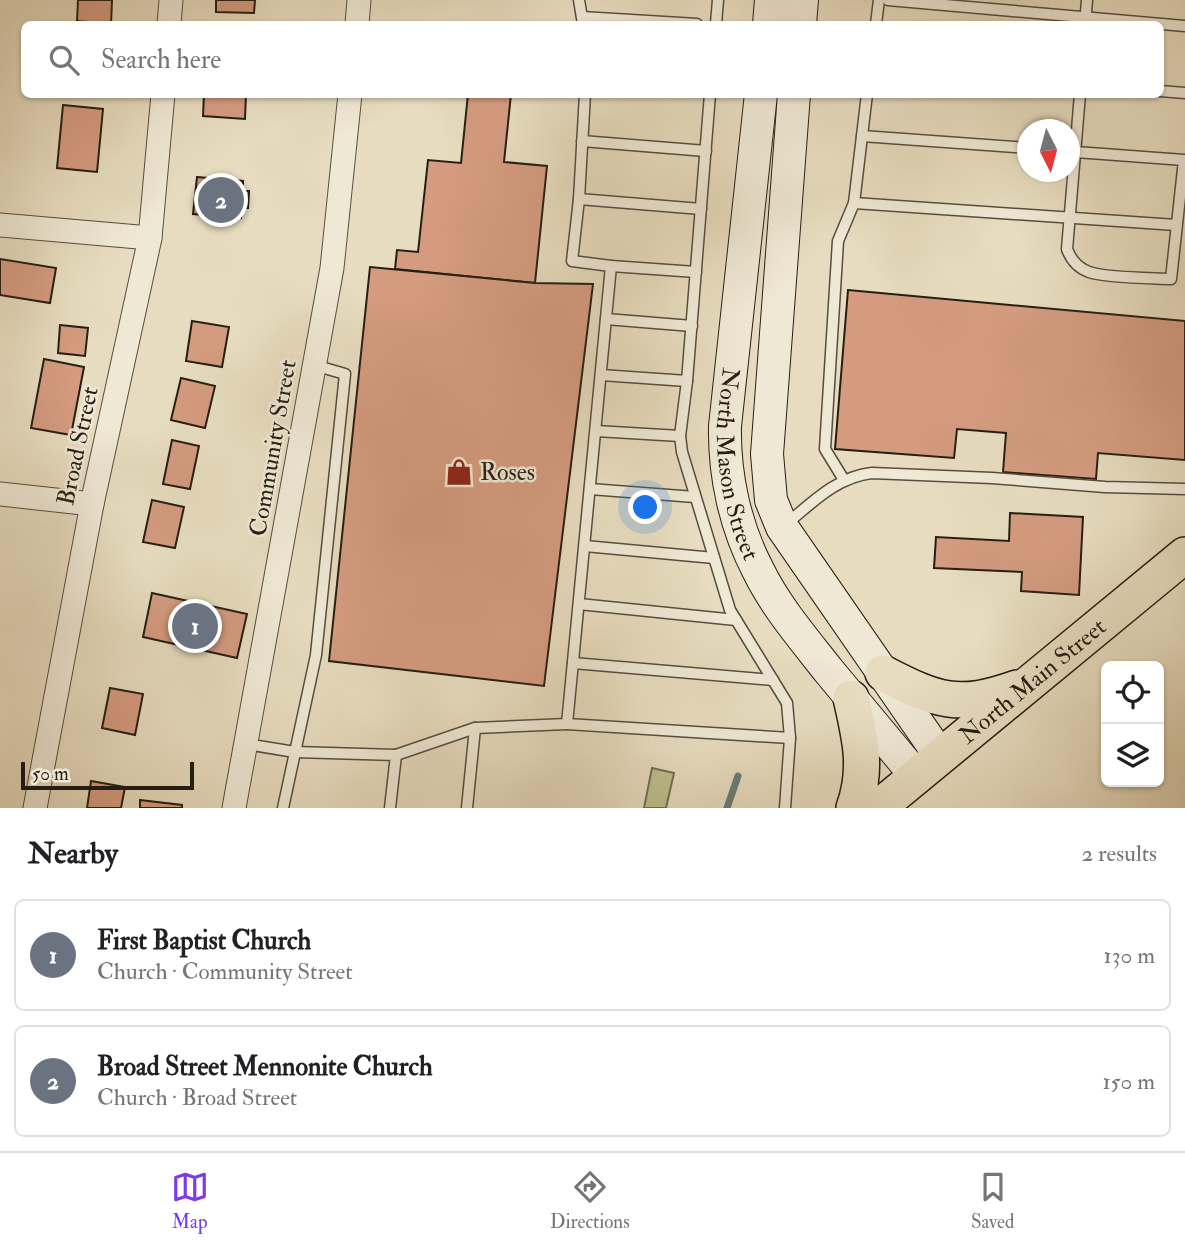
<!DOCTYPE html>
<html lang="en">
<head>
<meta charset="utf-8">
<style>
	body { margin:0; font-family:"IM FELL Double Pica",serif; background:#f6f6f6; color:#202124 }
	.controls { position:absolute; right:21px; bottom:21px; display:grid; overflow:hidden; border-radius:10px; box-shadow:0 2px 5px #0004 }
	.controls button { width:63px; height:63px; display:grid; place-items:center; padding:0; border:0; border-bottom:2px solid #e0e0e0; background:#fff; color:#202124; font:35px sans-serif }
	.compass { position:absolute; left:1017px; top:119px; width:63px; height:63px; border-radius:50%; background:#fff; box-shadow:0 2px 5px #0004; rotate:174deg }
	.scale { position:absolute; left:21px; bottom:18px; width:173px; box-sizing:border-box; padding-left:7px; border:4px solid #261e14; border-top:0; font-size:19px; line-height:24px; white-space:nowrap; color:#261e14; -webkit-text-stroke:5px #efe8d5; paint-order:stroke }
	.you { position:absolute; left:646px; top:508px; width:24px; height:24px; margin:-18px; border:5px solid #fff; border-radius:50%; background:#1a73e8; box-shadow:0 0 0 10px #1a73e833 }
	.badge { display:grid; place-items:center; width:46px; height:46px; border-radius:50%; background:#7c3aed; color:#fff; font-size:23px; font-weight:700 }
	.pin { position:absolute; translate:-50% -50%; border:4px solid #fff; box-shadow:0 2px 7px #0006 }
	.list { margin:0; padding:0; list-style:none }
	h2 { display:flex; justify-content:space-between; align-items:center; height:91px; margin:0; padding:0 28px; font-size:30px }
	h2 small { font-size:23px; font-weight:400; color:#757577 }
	.list li { display:grid; grid-template-columns:46px 1fr auto; gap:21px; align-items:center; box-sizing:border-box; height:112px; margin:0 14px 14px; padding:0 14px; border:2px solid #e0e0e0; border-radius:10px }
	.list b { display:block; font-size:26px; white-space:nowrap }
	.list p { margin:0; font-size:23px; white-space:nowrap; color:#757577 }
	.list em { font-size:23px; font-style:normal; color:#757577 }
	.icon { flex:none; width:38px; height:38px; fill:none; stroke:currentColor; stroke-width:2; stroke-linecap:round; stroke-linejoin:round }
	.map { position:relative; flex:none; width:1185px; height:808px; overflow:hidden }
	.search { position:absolute; background:#fff; box-shadow:0 2px 5px #0004; left:21px; right:21px; top:21px; height:77px; display:flex; align-items:center; gap:18px; box-sizing:border-box; padding:0 24px; border-radius:10px; color:#757577; font-size:26px }
	.sheet { height:343px; background:#fff }
	nav { display:flex; justify-content:space-around; align-items:center; box-sizing:border-box; height:98px; border-top:2px solid #e0e0e0; background:#fff; font-size:19px; color:#757577 }
	nav a { display:grid; justify-items:center; gap:4px }
	nav .on { color:#7c3aed }
	.map>svg:first-child { display:block }
	.green { fill:#bdbe8c; stroke:#726e50; stroke-width:2 }
	.lines { fill:none; stroke-linecap:round; stroke-linejoin:round }
	.stream { stroke:#6a7c75; stroke-width:7 }
	.building { fill:#d49b7f; stroke:#261e14; stroke-width:2 }
	.lane-casing { stroke:#564e3f; stroke-width:13 }
	.street-casing { stroke:#564e3f; stroke-width:25 }
	.secondary-casing { stroke:#261e14; stroke-width:34 }
	.primary-casing { stroke:#261e14; stroke-width:38 }
	.lane { stroke:#efe8d5; stroke-width:10 }
	.street { stroke:#efe8d5; stroke-width:23 }
	.secondary { stroke:#efe8d5; stroke-width:32 }
	.primary { stroke:#e7dcbf; stroke-width:35 }
	.labels { text-anchor:middle; dominant-baseline:central; stroke-width:5; stroke-linejoin:round; paint-order:stroke }
	.street-label { font-size:24px; fill:#261e14; stroke:#efe8d5 }
	.poi-label { font-size:24px; fill:#261e14; stroke:#efe8d5; text-anchor:start }
</style>
</head>
<body>
<div class="map">
<svg width="1185" height="808" viewBox="0 0 1185 808">
	<rect width="100%" height="100%" fill="#e7dcbf"/>
	<filter id="stains"><feTurbulence type="fractalNoise" baseFrequency=".00286" numOctaves="4"/><feColorMatrix values="0 0 0 0 .2 0 0 0 0 .09 0 0 0 0 .02 0 0 0 .5 -.17"/></filter>
	<radialGradient id="worn" r=".72"><stop offset=".6" stop-color="#630" stop-opacity="0"/><stop offset="1" stop-color="#630" stop-opacity=".3"/></radialGradient>
	<polygon class="green" points="652,768 674,773 666,808 644,808"/>
	<g class="lines">
		<polyline class="stream" points="727,808 738,776"/>
	</g>
	<g class="building">
		<polygon points="78,0 112,0 111,24 77,21"/>
		<polygon points="216,0 255,0 254,13 216,12"/>
		<polygon points="204,94 246,94 245,119 203,116"/>
		<polygon points="468,94 511,94 504,162 547,166 535,283 395,269 397,250 418,252 428,160 461,163"/>
		<polygon points="63,105 103,109 97,172 57,168"/>
		<polygon points="197,177 243,181 243,191 249,191 248,208 242,208 241,218 193,214"/>
		<polygon points="0,259 56,268 50,303 0,295"/>
		<polygon points="370,267 535,283 593,284 544,686 329,661"/>
		<polygon points="848,290 1185,321 1185,460 1098,453 1096,479 1003,472 1006,433 957,429 954,458 835,449"/>
		<polygon points="192,321 229,327 222,367 186,361"/>
		<polygon points="60,325 88,328 85,356 58,353"/>
		<polygon points="44,359 84,367 71,435 31,428"/>
		<polygon points="181,378 215,386 205,428 171,420"/>
		<polygon points="172,440 199,446 190,489 163,484"/>
		<polygon points="152,500 184,507 175,548 143,542"/>
		<polygon points="1010,513 1083,517 1079,595 1021,591 1022,572 934,568 936,537 1009,541"/>
		<polygon points="152,593 247,614 237,658 143,637"/>
		<polygon points="110,688 143,694 135,735 102,728"/>
		<polygon points="91,781 125,787 121,808 87,808"/>
		<polygon points="140,800 182,805 182,808 140,808"/>
	</g>
	<g class="lines">
		<defs>
			<g id="lane">
				<polyline points="579,0 583,24"/>
				<polyline points="888,0 1185,26"/>
				<polyline points="582,17 697,24"/>
				<polyline points="716,24 718,0"/>
				<polyline points="876,24 879,0"/>
				<polyline points="1085,24 1087,0"/>
				<polyline points="1160,91 1185,93"/>
				<polyline points="585,94 579,199 572,261 611,266 567,724 790,738 787,703 730,610 682,452 680,436 687,381 710,94"/>
				<polyline points="862,136 1028,148"/>
				<polyline points="582,141 706,151"/>
				<path d="M1070,151l6,1 108,8 -13,119c-19,-1 -66,-1 -82,-7 -11,-4 -18,-12 -22,-23l13,-155"/>
				<polyline points="579,199 701,209"/>
				<polyline points="854,203 1176,225"/>
				<polyline points="611,266 696,272"/>
				<polyline points="606,319 692,326"/>
				<polyline points="601,375 687,381"/>
				<polyline points="596,431 680,436"/>
				<polyline points="844,480 825,449 838,241 854,203 867,94"/>
				<polyline points="590,489 695,497"/>
				<path d="M785,525c27,-22 51,-48 87,-52l120,5 113,9 80,2"/>
				<polyline points="585,546 714,558"/>
				<polyline points="579,604 736,620"/>
				<polyline points="573,663 773,680"/>
				<polyline points="246,744 295,752 396,755 390,808"/>
				<polyline points="396,755 475,728 567,724"/>
				<polyline points="283,808 316,655 345,374 314,365"/>
				<polyline points="467,808 475,728"/>
				<polyline points="785,808 790,738"/>
			</g>
			<g id="street">
				<polyline points="169,24 171,0"/>
				<polyline points="357,24 359,0"/>
				<polyline points="0,225 150,238"/>
				<polyline points="0,494 92,504"/>
				<polyline points="35,808 92,504 150,238 163,94"/>
				<polyline points="234,808 332,268 350,94"/>
			</g>
			<g id="secondary">
				<polyline points="769,24 771,0"/>
				<polyline points="800,24 802,0"/>
				<path id="s1" d="M761,94l-36,332c-1,49 10,100 33,144 18,37 45,68 70,100 30,36 59,71 89,107"/>
				<polyline points="794,94 767,454 771,500 782,527 941,757"/>
			</g>
			<g id="primary">
				<path d="M883,673c54,28 75,36 134,15"/>
				<path d="M851,698c9,39 17,71 3,110"/>
				<path id="s2" d="M878,808l307,-253"/>
			</g>
		</defs>
		<use href="#lane" class="lane-casing"/>
		<use href="#street" class="street-casing"/>
		<use href="#secondary" class="secondary-casing"/>
		<use href="#primary" class="primary-casing"/>
		<use href="#lane" class="lane"/>
		<use href="#street" class="street"/>
		<use href="#secondary" class="secondary"/>
		<use href="#primary" class="primary"/>
	</g>
	<defs>
		<symbol id="shop-bare" viewBox="-9 -9 18 18"><path d="M-5-2.5h2.3a2.7 3.5 0 0 1 5.4 0H5L5.5 6h-11ZM-1.5-2.5h3a1.5 2.3 0 0 0-3 0Z" fill="#8f2418" stroke="#efe8d5" stroke-width="2.5" paint-order="stroke"/></symbol>
	</defs>
	<g fill-rule="evenodd">
		<use href="#shop-bare" x="440" y="453" width="38" height="38"/>
	</g>
	<g class="labels">
		<g class="street-label">
			<text transform="translate(78 446) rotate(-78)">Broad Street</text>
			<text transform="translate(273 448) rotate(-80)">Community Street</text>
			<text stroke="none"><textPath href="#s1" startOffset="373">North Mason Street</textPath></text>
			<text stroke="none"><textPath href="#s2" startOffset="200">North Main Street</textPath></text>
		</g>
		<g class="poi-label">
			<text x="480" y="472">Roses</text>
		</g>
	</g>
	<rect width="100%" height="100%" filter="url(#stains)"/>
	<rect width="100%" height="100%" fill="url(#worn)"/>
</svg>
<div class="controls">
<button><svg class="icon" aria-label="locate" viewBox="0 0 24 24"><circle cx="12" cy="12" r="6"/><path d="M12 2v4M12 18v4M2 12h4M18 12h4"/></svg></button>
<button><svg class="icon" aria-label="layers" viewBox="0 0 24 24"><path d="M12 4l9 5-9 5-9-5zM3 14l9 5 9-5"/></svg></button>
</div>
<svg class="compass" viewBox="-18 -18 36 36"><path d="M0-13l5 13h-10z" fill="#e53935"/><path d="M0 13l5-13h-10z" fill="#757577"/></svg>
<div class="scale">50 m</div>
<div class="you"></div>
<div class="pin badge" style="left:195px;top:626px;background:#6b7280">1</div>
<div class="pin badge" style="left:221px;top:200px;background:#6b7280">2</div>
<div class="search"><svg class="icon" aria-label="search" viewBox="0 0 24 24"><circle cx="10" cy="10" r="6"/><path d="M15 15l6 6"/></svg>Search here</div>
</div>
<section class="sheet">
<h2>Nearby<small>2 results</small></h2>
<ul class="list">
<li><span class="badge" style="background:#6b7280">1</span><div><b>First Baptist Church</b><p>Church · Community Street</p></div><em>130 m</em></li>
<li><span class="badge" style="background:#6b7280">2</span><div><b>Broad Street Mennonite Church</b><p>Church · Broad Street</p></div><em>150 m</em></li>
</ul>
</section>
<nav>
<a class="on"><svg class="icon" aria-label="map" viewBox="0 0 24 24"><path d="M3 6l6-2 6 2 6-2v14l-6 2-6-2-6 2zM9 4v14M15 6v14"/></svg>Map</a>
<a><svg class="icon" aria-label="directions" viewBox="0 0 24 24"><path d="M12 3l9 9-9 9-9-9zM9 14v-3h6M13 9l2 2-2 2"/></svg>Directions</a>
<a><svg class="icon" aria-label="saved" viewBox="0 0 24 24"><path d="M7 4h10v16l-5-4-5 4z"/></svg>Saved</a>
</nav>
</body>
</html>
